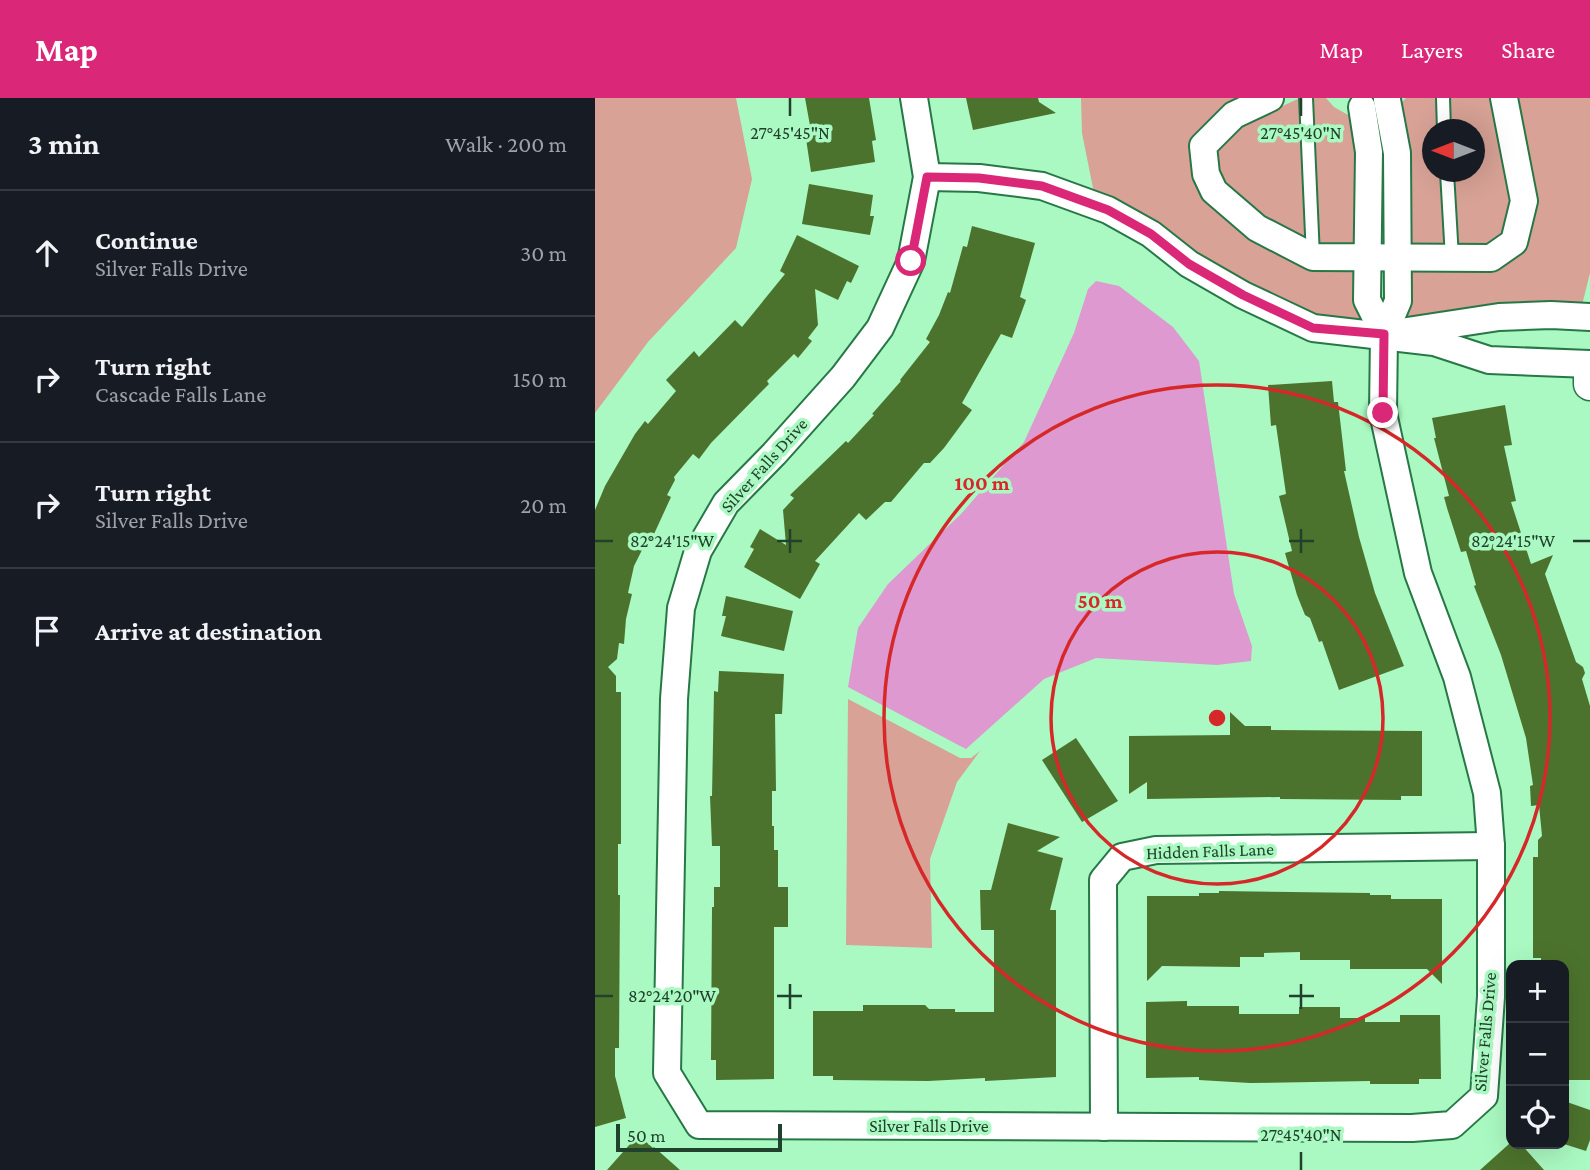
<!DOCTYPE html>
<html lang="en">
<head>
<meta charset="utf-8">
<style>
	body { margin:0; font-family:"Crimson Pro",serif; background:#20242c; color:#f1f3f6 }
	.controls { position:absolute; right:21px; bottom:21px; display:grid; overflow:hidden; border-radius:14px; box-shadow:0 7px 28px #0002 }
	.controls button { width:63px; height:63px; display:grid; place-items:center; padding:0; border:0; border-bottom:2px solid #363941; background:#171b24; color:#f1f3f6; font:35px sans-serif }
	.compass { position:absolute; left:827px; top:21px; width:63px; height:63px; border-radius:50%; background:#171b24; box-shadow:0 7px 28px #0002; rotate:270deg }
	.scale { position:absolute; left:21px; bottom:18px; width:166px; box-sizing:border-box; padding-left:7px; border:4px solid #20412b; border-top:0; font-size:19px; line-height:24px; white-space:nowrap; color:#20412b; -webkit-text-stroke:5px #aaf9c2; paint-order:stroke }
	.stop { position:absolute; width:21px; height:21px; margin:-16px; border:5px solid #db2777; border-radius:50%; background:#fff }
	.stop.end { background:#db2777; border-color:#fff; box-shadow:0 2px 7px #0008 }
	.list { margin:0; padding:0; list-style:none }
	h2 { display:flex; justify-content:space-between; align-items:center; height:91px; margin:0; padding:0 28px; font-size:30px }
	h2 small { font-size:23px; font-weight:400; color:#9ea1a6 }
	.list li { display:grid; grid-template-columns:46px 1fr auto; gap:21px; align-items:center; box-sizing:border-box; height:126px; padding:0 28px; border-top:2px solid #363941 }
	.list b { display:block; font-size:26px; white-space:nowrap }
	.list p { margin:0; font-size:23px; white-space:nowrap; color:#9ea1a6 }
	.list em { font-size:23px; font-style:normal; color:#9ea1a6 }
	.icon { flex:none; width:38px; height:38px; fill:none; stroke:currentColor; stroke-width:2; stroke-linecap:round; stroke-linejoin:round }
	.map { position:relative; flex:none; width:995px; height:1072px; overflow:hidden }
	header { display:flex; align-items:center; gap:42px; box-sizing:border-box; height:98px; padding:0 35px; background:#db2777; color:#fff }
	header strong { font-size:33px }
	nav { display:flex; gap:38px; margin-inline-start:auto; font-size:24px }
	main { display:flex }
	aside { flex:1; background:#171b24 }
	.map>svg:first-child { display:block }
	.green { fill:#d8a296; fill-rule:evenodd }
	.water { fill:#dd99d0 }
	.building { fill:#4c732d }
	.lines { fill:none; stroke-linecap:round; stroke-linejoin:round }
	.service-casing { stroke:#277747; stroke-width:16 }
	.minor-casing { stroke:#277747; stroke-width:30 }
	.tertiary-casing { stroke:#277747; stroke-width:35 }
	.service { stroke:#fff; stroke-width:12 }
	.minor { stroke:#fff; stroke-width:26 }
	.tertiary { stroke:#fff; stroke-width:32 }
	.route { stroke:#db2777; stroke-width:9 }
	.ticks { fill:none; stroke:#20412b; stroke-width:2.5 }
	.ring { fill:none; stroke:#d62828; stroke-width:3.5 }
	.labels { text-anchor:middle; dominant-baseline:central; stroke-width:7; stroke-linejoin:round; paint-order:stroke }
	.street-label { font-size:18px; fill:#20412b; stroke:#aaf9c2 }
	.ticks-label { font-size:18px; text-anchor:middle; fill:#20412b; stroke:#aaf9c2; stroke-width:7; stroke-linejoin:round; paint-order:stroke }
	.centre { fill:#d62828; stroke:#aaf9c2; stroke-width:3.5 }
	.ring-label { font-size:21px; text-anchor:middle; font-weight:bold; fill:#d62828; stroke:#aaf9c2; stroke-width:7; stroke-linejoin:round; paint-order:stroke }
</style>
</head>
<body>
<header>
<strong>Map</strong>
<nav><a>Map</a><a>Layers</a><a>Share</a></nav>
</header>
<main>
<aside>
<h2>3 min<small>Walk · 200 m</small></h2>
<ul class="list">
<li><svg class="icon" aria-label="ahead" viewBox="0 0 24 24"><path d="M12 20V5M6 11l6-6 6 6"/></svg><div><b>Continue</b><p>Silver Falls Drive</p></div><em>30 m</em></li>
<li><svg class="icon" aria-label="right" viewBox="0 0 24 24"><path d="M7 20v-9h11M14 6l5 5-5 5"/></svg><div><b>Turn right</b><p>Cascade Falls Lane</p></div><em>150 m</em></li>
<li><svg class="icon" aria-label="right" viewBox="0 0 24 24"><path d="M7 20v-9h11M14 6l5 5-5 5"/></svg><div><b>Turn right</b><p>Silver Falls Drive</p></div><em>20 m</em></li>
<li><svg class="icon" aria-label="arrive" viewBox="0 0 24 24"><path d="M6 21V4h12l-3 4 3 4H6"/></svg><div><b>Arrive at destination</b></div></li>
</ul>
</aside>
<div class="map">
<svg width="995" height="1072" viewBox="0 0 995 1072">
	<rect width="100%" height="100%" fill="#aaf9c2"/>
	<g class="green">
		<polygon points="0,0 141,0 157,81 141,150 53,244 0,315"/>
		<polygon points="486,0 648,0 634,7 607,97 760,170 759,202 768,223 722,218 655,187 499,95 487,35"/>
		<polygon points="705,0 731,0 739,9 755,18 761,55 760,147 722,148 669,120 630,87 624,73 621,52 648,26"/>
		<path d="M811,0h84l20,102 -7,35 -17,11h-77l-8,-143zM838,32h42v42h-42z"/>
		<polygon points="922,0 995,0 995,175 987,207 809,222 815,171 927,153 932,146 941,101"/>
		<polygon points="253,601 365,660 376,660 385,653 362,684 335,761 337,850 251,847"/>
	</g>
	<polygon class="water" points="501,183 524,188 578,229 604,263 639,496 657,548 656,563 622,567 501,560 449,581 371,651 253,589 263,530 293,486 366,416 429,344 479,235 493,191"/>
	<g class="building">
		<polygon points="210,0 274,0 281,42 277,43 280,64 216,74 210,34 216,33"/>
		<polygon points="371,0 443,0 444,4 461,15 378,32"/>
		<polygon points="214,86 278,97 275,118 279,118 275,137 207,126"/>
		<polygon points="377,128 440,145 425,199 431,202 417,240 406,236 367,305 377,312 349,350 335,365 329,365 296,404 290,404 271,422 264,415 220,463 225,466 205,501 149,469 159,451 155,449 165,431 191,447 188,412 199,400 195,397 251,343 253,345 279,317 277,316 306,283 305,282 335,244 331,241 344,217 353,194 355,195 368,148 372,149"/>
		<polygon points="202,137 264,168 256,185 252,183 243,202 220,191 223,227 213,240 217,243 203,260 199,256 172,283 174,286 116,345 104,361 98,356 79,379 80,382 72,397 76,399 54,447 50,446 39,468 33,495 37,496 31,521 29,546 24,545 22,561 13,569 21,578 21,594 26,594 26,746 23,746 23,797 25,797 24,950 20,950 20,978 31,1020 0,1029 0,412 10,388 40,336 50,323 53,326 81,293 71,282 99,253 104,259 140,222 147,229 190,176 185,173"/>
		<polygon points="737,283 739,304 743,304 751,373 749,373 764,439 780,495 809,568 744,592 727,543 724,544 715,520 710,517 702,497 690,455 697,453 684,398 691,396 681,327 676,328 673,287"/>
		<polygon points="910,307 917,347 909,348 921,403 916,404 936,466 958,457 950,476 981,564 988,569 990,575 987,581 995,608 995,982 969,982 969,867 946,867 946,860 938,860 938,759 943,759 943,742 947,738 944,707 936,708 935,688 938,687 931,640 906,557 879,488 881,487 871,453 866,454 852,410 849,399 854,398 839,340 841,340 837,320"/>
		<polygon points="131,498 198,513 189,553 126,538 131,518 127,518"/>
		<polygon points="124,573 189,576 187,616 180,616 181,693 177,693 177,728 179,728 179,752 183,752 183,789 193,789 193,829 179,829 179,981 121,982 121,962 116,962 117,809 119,809 119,789 125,789 125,748 117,748 115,698 117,698 119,593 123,594"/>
		<polygon points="635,614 650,628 676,628 676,632 827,633 827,698 806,698 806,702 685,701 685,699 552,701 552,684 534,696 534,638 635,637"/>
		<polygon points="481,640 523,703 487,724 447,662"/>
		<polygon points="413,725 465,739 442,753 468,760 455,812 461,812 461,979 390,983 390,980 333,983 238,982 238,978 218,978 218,913 268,913 268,907 330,907 334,911 360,911 360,914 399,914 399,832 386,832 385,792 396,792"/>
		<polygon points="624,793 775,795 775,797 796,797 796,801 847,801 847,886 832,871 755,871 755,862 705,862 705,854 669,855 669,859 645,859 645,869 567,868 552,883 552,798 604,798 604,795 624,795"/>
		<polygon points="592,903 592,908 644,908 644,916 704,916 704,909 745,909 745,920 770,920 770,924 805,924 805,917 845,917 846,981 824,981 824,986 775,986 775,983 655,985 604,982 604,979 551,980 551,904"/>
		<polygon points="969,1003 995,1012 995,1042 991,1053 969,1046"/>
		<polygon points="43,1037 58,1050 59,1049 85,1072 12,1072"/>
		<polygon points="914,1046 926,1046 949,1072 885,1072"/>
	</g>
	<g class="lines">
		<defs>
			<g id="service">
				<polyline points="711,0 718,159"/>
				<polyline points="848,0 849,32"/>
				<polyline points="852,74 857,160"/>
			</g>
			<g id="minor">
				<polyline points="319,0 332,79 316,163 285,230 248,279 179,356 131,405 103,453 86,510 79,601 72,975 104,1027 817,1030 857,1027 889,998 896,899 896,748 892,695 862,579 823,475 788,315 789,236 803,203 802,55 792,2"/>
				<polyline points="675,0 639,17 608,48 611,76 619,93 662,130 718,159 896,160 919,144 929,103 909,0"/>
				<polyline points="767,9 774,54 772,202 789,236"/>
				<polyline points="332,79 384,80 447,88 513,112 556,136 594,166 648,197 718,230 839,244 894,262 995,266"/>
				<polyline points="812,233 904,219 956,217 995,219"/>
				<polyline points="509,1029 508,782 527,759 561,752 896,748"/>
			</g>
			<polyline id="tertiary" points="995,271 995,286"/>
		</defs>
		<use href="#service" class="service-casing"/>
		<use href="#minor" class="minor-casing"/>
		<use href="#tertiary" class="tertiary-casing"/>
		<use href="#service" class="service"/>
		<use href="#minor" class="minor"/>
		<use href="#tertiary" class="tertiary"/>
	</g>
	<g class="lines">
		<polyline class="route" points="316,163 332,79 384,80 447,88 513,112 556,136 594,166 648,197 718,230 789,236 788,315"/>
	</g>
	<path class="ticks" d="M195,0v18M706,0v18M195,431v24M706,431v24M0,443h18M182,443h25M694,443h25M978,443h17M195,886v25M706,886v25M0,898h18M182,898h25M694,898h25M706,1054v18"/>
	<g class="ring">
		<circle cx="622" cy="620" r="166"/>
		<circle cx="622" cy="620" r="333"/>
	</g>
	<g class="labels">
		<g class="street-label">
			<text transform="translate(169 367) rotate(-48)">Silver Falls Drive</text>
			<text transform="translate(615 753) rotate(-2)">Hidden Falls Lane</text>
			<text transform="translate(890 934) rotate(-85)">Silver Falls Drive</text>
			<text x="334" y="1028">Silver Falls Drive</text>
		</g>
	</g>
	<g class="ticks-label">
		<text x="195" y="41">27°45'45"N</text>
		<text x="706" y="41">27°45'40"N</text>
		<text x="918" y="449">82°24'15"W</text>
		<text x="77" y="449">82°24'15"W</text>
		<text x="77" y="904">82°24'20"W</text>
		<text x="706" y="1043">27°45'40"N</text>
	</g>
	<circle cx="622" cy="620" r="10" class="centre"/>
	<g class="ring-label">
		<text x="387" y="392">100 m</text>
		<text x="505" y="510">50 m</text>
	</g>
</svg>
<div class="controls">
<button>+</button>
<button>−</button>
<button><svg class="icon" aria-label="locate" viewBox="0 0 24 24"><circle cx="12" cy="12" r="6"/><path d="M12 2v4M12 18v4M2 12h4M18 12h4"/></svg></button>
</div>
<svg class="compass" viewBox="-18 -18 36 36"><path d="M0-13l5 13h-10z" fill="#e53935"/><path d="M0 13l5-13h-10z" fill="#9ea1a6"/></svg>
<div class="scale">50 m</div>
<div class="stop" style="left:316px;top:163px"></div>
<div class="stop end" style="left:788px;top:315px"></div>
</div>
</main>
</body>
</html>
